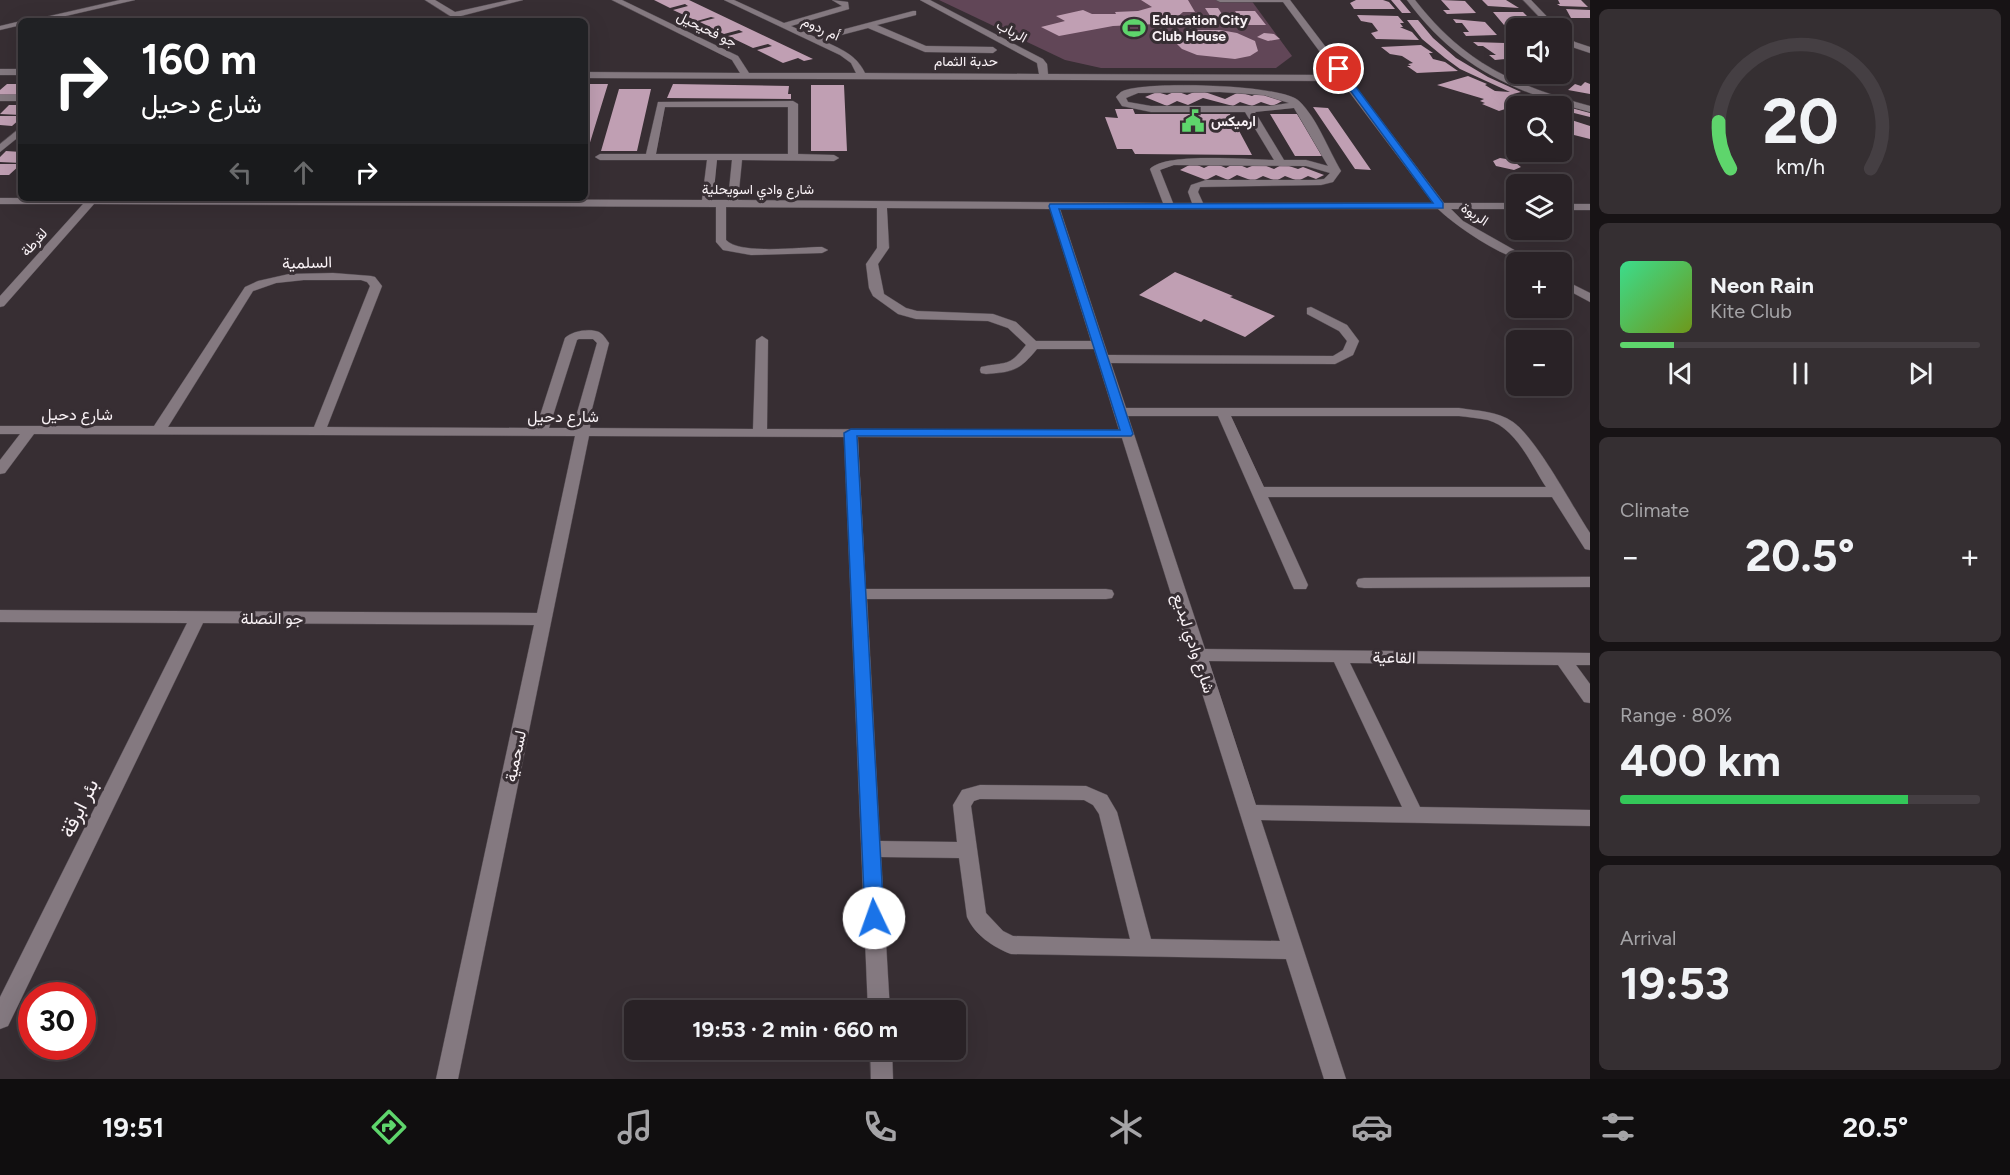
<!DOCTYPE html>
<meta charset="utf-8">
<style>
body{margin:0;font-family:Figtree,Vazirmatn,sans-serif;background:#352f32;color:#f1f3f6;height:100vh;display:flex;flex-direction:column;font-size:22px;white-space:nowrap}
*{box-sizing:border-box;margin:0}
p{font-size:20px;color:#a5a4a7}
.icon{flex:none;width:33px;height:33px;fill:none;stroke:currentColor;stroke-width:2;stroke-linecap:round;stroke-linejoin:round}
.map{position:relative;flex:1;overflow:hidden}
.details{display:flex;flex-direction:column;gap:9px;padding:9px;background:#171315;width:420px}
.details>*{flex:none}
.guide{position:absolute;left:18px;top:18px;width:570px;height:183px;border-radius:9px;box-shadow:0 6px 24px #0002,0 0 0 2px #453f43;background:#202124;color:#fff;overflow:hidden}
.buttons{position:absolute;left:1506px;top:18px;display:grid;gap:12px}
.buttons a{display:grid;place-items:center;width:66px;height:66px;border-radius:9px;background:#292226;box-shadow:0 6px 24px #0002,0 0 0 2px #453f43;font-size:30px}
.speed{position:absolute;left:18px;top:982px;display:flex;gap:12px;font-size:30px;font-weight:700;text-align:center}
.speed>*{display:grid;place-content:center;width:78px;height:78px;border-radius:50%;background:#292226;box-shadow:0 6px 24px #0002,0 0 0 2px #453f43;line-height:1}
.speed .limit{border:9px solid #d22;background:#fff;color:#111}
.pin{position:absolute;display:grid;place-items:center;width:51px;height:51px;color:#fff;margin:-26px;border:3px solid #fff;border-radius:50%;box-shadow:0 2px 6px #0007}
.me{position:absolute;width:66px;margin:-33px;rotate:357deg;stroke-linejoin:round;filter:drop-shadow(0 0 4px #0008)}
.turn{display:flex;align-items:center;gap:21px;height:126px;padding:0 24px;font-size:27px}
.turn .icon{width:78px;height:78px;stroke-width:2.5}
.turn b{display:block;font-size:42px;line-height:51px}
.lanes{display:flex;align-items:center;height:57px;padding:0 24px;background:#0003;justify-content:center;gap:30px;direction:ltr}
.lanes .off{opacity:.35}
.big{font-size:45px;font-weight:700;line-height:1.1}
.details .widget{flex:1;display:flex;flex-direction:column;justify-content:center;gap:9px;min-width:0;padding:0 21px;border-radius:9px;background:#352f32}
.details .dial{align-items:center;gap:0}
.dial svg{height:156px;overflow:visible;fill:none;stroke:#453f43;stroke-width:7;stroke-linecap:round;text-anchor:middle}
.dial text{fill:#f1f3f6;stroke:none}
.song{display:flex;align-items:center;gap:18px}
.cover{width:72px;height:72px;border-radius:9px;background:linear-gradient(135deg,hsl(150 70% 55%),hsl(80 70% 35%))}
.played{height:6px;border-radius:3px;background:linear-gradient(90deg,#5ed56c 15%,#453f43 15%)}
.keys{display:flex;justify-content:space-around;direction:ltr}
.heat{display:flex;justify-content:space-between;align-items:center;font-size:33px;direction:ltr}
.charge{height:9px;border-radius:4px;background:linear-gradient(90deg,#34c759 80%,#453f43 0)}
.trip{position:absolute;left:624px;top:1000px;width:342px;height:60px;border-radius:9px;background:#292226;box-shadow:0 6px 24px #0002,0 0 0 2px #453f43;font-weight:700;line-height:60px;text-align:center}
.tab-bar{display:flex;height:96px;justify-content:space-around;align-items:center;background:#100e0f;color:#a5a4a7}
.tab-bar .icon{width:42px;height:42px}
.tab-bar .on{color:#5ed56c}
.tab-bar b{font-size:27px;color:#f1f3f6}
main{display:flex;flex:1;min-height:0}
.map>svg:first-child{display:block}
.green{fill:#614657}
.building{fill:#c09fb3}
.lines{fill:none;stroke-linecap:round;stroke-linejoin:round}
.minor-casing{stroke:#534b50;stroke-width:1}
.minor{fill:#847980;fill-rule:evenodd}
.route{fill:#1a73e8;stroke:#114b97;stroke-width:1.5}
.labels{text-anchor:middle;stroke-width:6;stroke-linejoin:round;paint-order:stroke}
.far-poi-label{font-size:14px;font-weight:bold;fill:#f9f2f6;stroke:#372e33;text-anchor:start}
.far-street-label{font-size:14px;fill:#f9f2f6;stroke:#372e33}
.street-label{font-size:16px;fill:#f9f2f6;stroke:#372e33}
.near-street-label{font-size:20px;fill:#f9f2f6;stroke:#372e33}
</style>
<main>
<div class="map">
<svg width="1590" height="1079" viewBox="0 0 1590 1079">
<rect width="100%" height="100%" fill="#372e33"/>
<!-- green -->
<path class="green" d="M939,0H1251L1292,56L1276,68H1101L1065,60Z"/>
<!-- building -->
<path class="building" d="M654,0H689L813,59L804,61L798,58L783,63L757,50L772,46L768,44L753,48L728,36L743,32L739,30L724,34L700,22L715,18L711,17L697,21L673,10L688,6L685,4L670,8Z
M1141,0H1188L1195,12H1183L1176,18L1157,24L1113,26L1059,36L1041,27L1065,21L1056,16L1083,10L1092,14H1116L1115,12L1138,11L1152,7Z
M1356,0H1383L1389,2L1395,9H1354L1350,3Z
M1391,0H1400L1411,13H1402Z
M1441,0L1465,1L1476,13L1447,14L1443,10H1450Z
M1482,0H1506L1519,8L1488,6Z
M1558,0H1581L1588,7L1560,6L1557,4H1560Z
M1205,8H1218L1229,25H1216Z
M1566,9L1590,10V18H1571Z
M1235,11H1255L1266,25H1245Z
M1493,12H1523L1527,16H1520L1528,24L1534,25L1537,28L1504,25Z
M1357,15L1398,16L1404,23H1400L1403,27H1400L1402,28L1412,32L1419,40L1376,39L1371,33L1378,31L1372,23L1361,21Z
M1453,19L1485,22L1497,35L1466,36L1463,32H1469L1462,23H1456Z
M1407,20H1418L1433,38L1456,58L1488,77L1521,92L1513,94L1530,101L1499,111L1482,104L1485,103L1480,101L1484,99L1437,85L1468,76L1487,84L1485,85L1495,91L1510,92L1460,69L1445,58L1422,39Z
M1195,30H1220L1237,33L1255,41L1258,51L1250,56L1235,59L1197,55L1182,49L1176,43L1178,36Z
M1264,33L1274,34L1280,39L1268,41L1257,37Z
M1473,42L1505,43L1516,52V58L1495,60L1489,55H1496L1483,46H1478Z
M1421,45L1433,53H1429L1433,59L1445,62L1458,71L1417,73L1407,66H1411L1408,64L1413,63L1402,56L1390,54L1381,47Z
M1531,74H1560L1567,76L1548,84L1537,79L1542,78Z
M1585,82L1590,84V94L1568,90L1575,84L1581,86Z
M7,84H21V91L17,95H0V90Z
M585,84H608L588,149H585Z
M673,84L789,86L788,94H791V99L667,98Z
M811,85H844L847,151H811Z
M619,89H651L637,151H601Z
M1199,90L1225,99L1239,92L1252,96L1260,92L1284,100L1273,106L1261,102L1252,106L1240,102L1233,106L1203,98L1188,105L1177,101L1167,106L1145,97L1157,92L1167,95L1176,91L1187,95Z
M9,105H21V115L0,114Z
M1564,106L1590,113V117L1562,110Z
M1313,107L1328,108L1371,170L1355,169Z
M1115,109H1133L1135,114H1230L1252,155L1135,154L1132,149H1117L1105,117L1118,118Z
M1270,114H1297L1324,156H1295Z
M0,116H21V118L12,126L0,125Z
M1562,117L1590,126V139L1574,135L1562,136Z
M6,151L21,152V163L0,162V157Z
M1500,158L1512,160L1521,167L1514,170L1496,166L1493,161Z
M1193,163L1204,168L1214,163L1226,168L1235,163L1247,168L1259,163L1274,169L1283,164L1298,169L1303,167L1324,175L1316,179L1308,176L1298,181L1285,176L1276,181L1263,176L1253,181L1237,175L1228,180L1216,175L1206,180L1180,170Z
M0,164H21L9,175H0Z
M1175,272L1233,296L1230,297L1275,316L1245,337L1204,319L1201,322L1139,295Z"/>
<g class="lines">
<!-- minor casing -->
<g class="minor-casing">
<path id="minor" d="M120,0H135L44,21H28Z
M425,0H435L455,12L509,0H523L461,16L465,19L463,21H458Z
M612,0H622L738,56L749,73H856L851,63L840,55L724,0H734L784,23L842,6L832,0L848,2L849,9L791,26L815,37L913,11H916V15L877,25L926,46L993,47L997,50L993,53L925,52L868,28L822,40C840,49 856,54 865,73L1039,74L1037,63L920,0H930L1043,59L1047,64L1048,74L1337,75L1283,2H1220L1216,0H1290L1444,203H1516V209H1451L1463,221L1532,260L1533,262C1508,262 1457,227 1438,209H1060L1108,355L1333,356L1343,350L1347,341L1339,331L1307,314V308L1311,307L1347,325L1359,341L1353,355L1335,364L1111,363L1126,408H1459C1477,411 1497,411 1513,422C1537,439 1572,506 1590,533V550L1585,549L1552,497H1268L1308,585L1306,589H1294L1292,585L1218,416H1128L1205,649L1590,653V665H1576L1590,684V703L1584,702L1558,665L1350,663L1420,807L1590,810V826L1261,820L1346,1079H1324L1286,959L1011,954C993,947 975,935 967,917L959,858L881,857L890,1011H868L844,437L589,436L458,1079H436L534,625L203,623L8,1026L0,1029V997L187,623L0,622V610L537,613L575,436L34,434L5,473L0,474V460L20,434H0V426H154L245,287L258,281L289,274L333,273L371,276L375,277L382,286L327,427L536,428L565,338C572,331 589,328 599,332C603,334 606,339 609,343L591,413L590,428L753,429L756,340L762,336L768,340L767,429L1119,430L1094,349H1037C1019,371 1013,372 986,374L981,373L980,370L981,367C1007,361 1008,368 1026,345L1008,328L988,321L916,319L898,314L873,296L869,288L866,264L877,248V208L726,207V240C740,255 800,247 822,247L828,250L822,253L751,255L723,250L716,242V207L94,204L4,306L0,307V296L83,204H0V198L702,200L707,160H600L595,157L600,154H646L658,102L793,101L798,104V154L834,155L839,158L834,161L742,160L738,200L1163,203L1150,169C1166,152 1248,160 1274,160L1245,112H1151L1122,106L1116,97C1118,95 1120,92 1123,91C1145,81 1281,84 1299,101C1317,118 1328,149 1341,171L1333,182L1321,185L1200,187L1198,192L1203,203H1433L1341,81L585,78V72L740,73L732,60ZM1220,92L1264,95L1289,103L1270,106H1151L1128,102L1126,98L1138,93ZM665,107H788V154H656ZM1294,108L1328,166L1306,160H1284L1255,112ZM717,160H732L728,200H713ZM1174,165L1306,166L1330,173L1324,179L1314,180H1206L1191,185L1188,192L1192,203H1173L1160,170ZM887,208L1050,209L1091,341H1036L1016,322L993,314L917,311L906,308L884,294L878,264L889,248ZM304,280H361L367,282L370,286L314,427H168L253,291L276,283ZM579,339H593L597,343L577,413L576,428H549L577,340ZM1231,416H1459C1468,417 1478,418 1488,420C1516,428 1531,464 1546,487H1264ZM858,437L1122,438L1280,941L1151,939L1117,812L1107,795L1086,786L980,785L962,790L953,805L957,842L880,841L867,599H1106L1112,598L1114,594L1112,590L1106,589H866ZM1209,661L1334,662L1402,807L1256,805ZM980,799L1084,800L1093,805L1099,814L1130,939L1013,936L1003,931L986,913L971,806L974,801Z
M1407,0H1415C1465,64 1514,85 1590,106V112C1513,92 1455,66 1407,0Z
M1523,0H1531L1558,28H1550Z
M21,21V25L0,30V26L21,21H23Z
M1562,33L1575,42L1590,47V53L1569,46L1562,40Z
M0,69H21V75H0Z
M0,95H21V101H0Z
M21,127V135L0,152V144Z
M1562,204H1590V210H1562Z
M1562,279L1590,293V302L1562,287Z
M1590,577V587L1364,588L1358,587L1356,583L1358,579L1364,578Z
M870,1050H892L893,1079H871Z"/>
</g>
<!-- minor -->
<use href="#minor" class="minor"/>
</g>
<!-- route -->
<path class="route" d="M1336,67H1341L1443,203V208L1059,209L1133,434L1131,436H857L884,918L881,924L874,926L868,924L865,918L844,433L851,429L1120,430L1049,206L1050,204L1433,203L1336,71Z"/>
<!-- icons -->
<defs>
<g id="stadium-bare" transform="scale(1.8)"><path d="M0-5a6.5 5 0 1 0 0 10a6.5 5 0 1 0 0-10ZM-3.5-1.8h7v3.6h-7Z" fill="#5ed56c" stroke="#372e33" stroke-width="2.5" paint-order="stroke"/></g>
<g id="civic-bare" transform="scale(1.8)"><path d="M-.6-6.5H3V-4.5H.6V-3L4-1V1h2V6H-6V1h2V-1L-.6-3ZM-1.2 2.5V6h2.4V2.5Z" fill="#5ed56c" stroke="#372e33" stroke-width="2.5" paint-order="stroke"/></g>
</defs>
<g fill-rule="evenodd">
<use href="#stadium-bare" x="1134" y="28"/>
<use href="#civic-bare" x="1193" y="121"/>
</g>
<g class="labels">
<!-- far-poi labels -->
<g class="far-poi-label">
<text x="1152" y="25">Education City<tspan x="1152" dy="16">Club House</tspan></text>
<text x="1211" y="126">ارميكس</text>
</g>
<!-- far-street labels -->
<g class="far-street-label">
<text transform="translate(821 28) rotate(24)" y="5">أم ردوم</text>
<text transform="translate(707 29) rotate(26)" y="5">جو فحيحيل</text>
<text transform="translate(1012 31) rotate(28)" y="5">الرباب</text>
<text x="966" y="66">حدبة الثمام</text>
<text x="758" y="194">شارع وادي اسويحلية</text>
<text transform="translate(1475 214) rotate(33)" y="5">الربوة</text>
<text transform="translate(34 242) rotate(-48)" y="5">لقرطة</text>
</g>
<!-- street labels -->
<g class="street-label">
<text transform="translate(307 262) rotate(-2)" y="6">السلمية</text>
<text x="77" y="420">شارع دحيل</text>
<text x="563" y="422">شارع دحيل</text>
<text x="272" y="624">جو النصلة</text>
<text transform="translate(1194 643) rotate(72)" y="6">شارع وادي لبديع</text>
<text transform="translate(1394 657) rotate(1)" y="6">القاعية</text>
<text transform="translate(515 756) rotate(-78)" y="6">لسحمية</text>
</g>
<!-- near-street labels -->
<g class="near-street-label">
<text transform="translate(79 808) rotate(-64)" y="7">بئر ابرقة</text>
</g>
</g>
</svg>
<div class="buttons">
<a><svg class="icon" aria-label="sound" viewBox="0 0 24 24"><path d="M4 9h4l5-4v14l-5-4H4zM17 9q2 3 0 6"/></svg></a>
<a><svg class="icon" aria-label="search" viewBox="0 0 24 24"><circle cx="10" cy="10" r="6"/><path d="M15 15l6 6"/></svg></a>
<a><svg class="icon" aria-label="layers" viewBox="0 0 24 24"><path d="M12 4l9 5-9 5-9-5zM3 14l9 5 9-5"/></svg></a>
<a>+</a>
<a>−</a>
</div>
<div class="speed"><div class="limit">30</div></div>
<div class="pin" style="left:1339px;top:69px;background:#d93025"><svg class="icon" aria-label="arrive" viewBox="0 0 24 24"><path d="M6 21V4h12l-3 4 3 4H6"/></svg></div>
<svg class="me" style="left:874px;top:918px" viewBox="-20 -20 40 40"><circle r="19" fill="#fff"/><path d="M0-13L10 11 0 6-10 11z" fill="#1a73e8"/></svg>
<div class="trip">19:53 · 2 min · 660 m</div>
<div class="guide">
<div class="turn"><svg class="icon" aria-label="right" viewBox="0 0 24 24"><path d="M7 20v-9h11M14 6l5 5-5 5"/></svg><div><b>160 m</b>شارع دحيل</div></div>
<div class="lanes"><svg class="icon off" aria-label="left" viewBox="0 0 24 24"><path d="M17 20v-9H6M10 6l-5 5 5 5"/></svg><svg class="icon off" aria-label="ahead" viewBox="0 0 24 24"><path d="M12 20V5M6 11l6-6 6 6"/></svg><svg class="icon" aria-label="right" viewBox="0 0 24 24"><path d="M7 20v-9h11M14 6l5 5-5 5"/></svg></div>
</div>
</div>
<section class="details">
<div class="widget dial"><svg viewBox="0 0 100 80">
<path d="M14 69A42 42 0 1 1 86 69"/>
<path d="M14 69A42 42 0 0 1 8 45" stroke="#5ed56c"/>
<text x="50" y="56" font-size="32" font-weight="700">20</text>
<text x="50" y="72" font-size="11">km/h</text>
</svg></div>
<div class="widget">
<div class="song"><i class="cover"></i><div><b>Neon Rain</b><p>Kite Club</p></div></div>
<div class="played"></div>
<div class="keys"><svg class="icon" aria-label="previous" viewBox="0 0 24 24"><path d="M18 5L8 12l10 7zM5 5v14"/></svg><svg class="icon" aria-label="pause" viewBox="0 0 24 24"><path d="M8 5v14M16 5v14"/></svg><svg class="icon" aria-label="next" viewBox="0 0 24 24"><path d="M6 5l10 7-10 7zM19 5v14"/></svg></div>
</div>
<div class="widget"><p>Climate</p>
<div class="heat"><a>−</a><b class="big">20.5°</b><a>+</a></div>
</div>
<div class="widget"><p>Range · 80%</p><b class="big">400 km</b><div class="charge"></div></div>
<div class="widget"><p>Arrival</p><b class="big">19:53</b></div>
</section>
</main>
<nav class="tab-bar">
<b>19:51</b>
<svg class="icon on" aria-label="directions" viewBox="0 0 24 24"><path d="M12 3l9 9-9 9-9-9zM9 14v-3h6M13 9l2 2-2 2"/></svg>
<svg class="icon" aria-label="music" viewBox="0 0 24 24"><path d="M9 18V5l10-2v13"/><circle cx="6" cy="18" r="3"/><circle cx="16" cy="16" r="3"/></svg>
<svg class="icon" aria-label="phone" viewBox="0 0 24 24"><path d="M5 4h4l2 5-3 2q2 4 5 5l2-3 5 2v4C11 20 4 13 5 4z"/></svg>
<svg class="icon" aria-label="climate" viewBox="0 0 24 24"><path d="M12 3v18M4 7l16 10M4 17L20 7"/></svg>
<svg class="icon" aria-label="car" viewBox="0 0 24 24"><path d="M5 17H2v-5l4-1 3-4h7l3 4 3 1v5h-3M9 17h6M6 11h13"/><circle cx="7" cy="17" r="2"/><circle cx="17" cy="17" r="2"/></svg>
<svg class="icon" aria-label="filters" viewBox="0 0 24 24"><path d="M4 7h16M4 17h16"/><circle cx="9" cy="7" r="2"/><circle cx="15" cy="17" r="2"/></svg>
<b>20.5°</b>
</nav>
